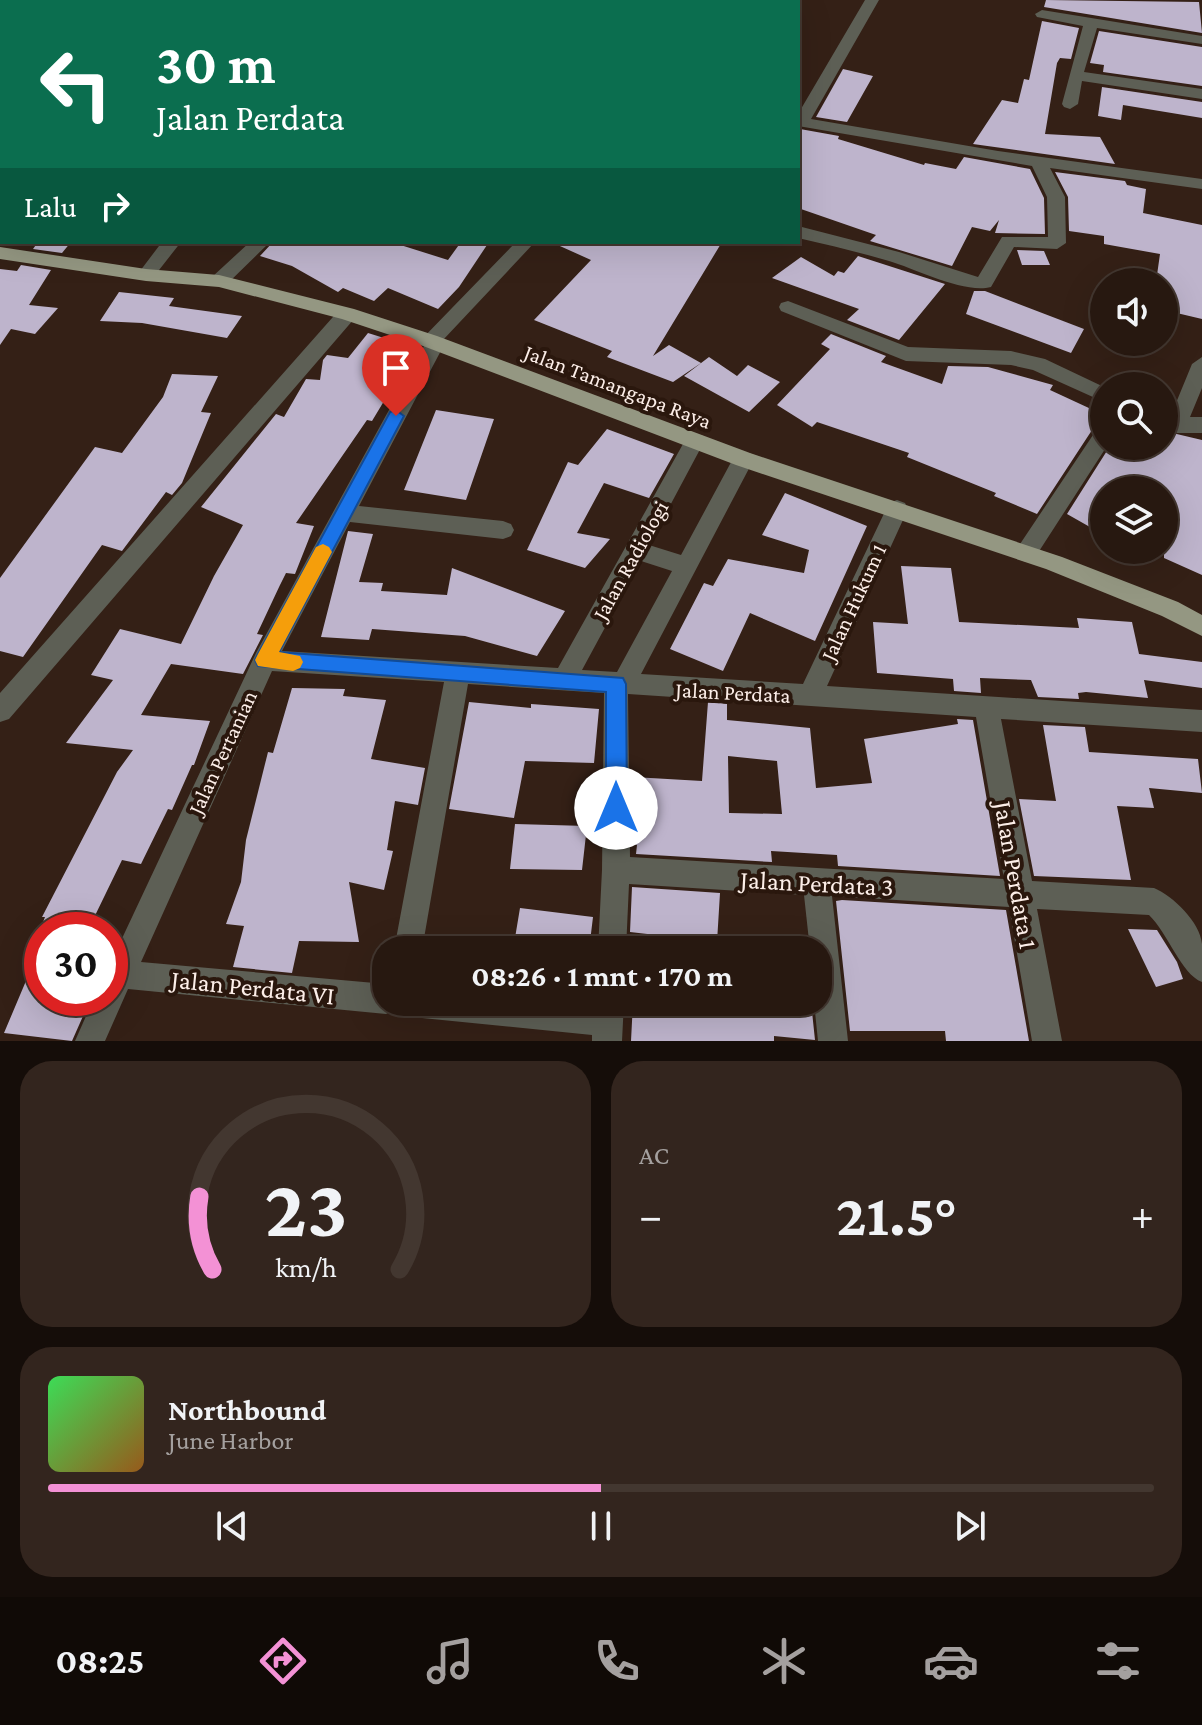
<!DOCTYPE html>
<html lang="id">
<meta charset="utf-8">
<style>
body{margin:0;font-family:"Crimson Pro",serif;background:#33251e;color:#f1f3f6;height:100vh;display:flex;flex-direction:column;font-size:30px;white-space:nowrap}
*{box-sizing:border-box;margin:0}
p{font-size:26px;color:#a4a09f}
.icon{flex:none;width:44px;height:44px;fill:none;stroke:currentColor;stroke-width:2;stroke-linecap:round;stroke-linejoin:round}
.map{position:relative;height:1041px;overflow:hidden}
.side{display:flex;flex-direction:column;gap:20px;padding:20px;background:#150d09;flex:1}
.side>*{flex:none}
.top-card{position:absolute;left:0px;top:0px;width:800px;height:244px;box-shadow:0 8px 32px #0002,0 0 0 2px #433730;background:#0b6e4f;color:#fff;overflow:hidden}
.tools{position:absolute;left:1090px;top:268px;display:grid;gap:16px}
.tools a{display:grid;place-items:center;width:88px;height:88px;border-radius:50%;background:#271810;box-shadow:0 8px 32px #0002,0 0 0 2px #433730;font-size:40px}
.speed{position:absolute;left:24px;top:912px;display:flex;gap:16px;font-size:40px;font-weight:700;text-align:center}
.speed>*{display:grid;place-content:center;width:104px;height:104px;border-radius:50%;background:#271810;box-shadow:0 8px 32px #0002,0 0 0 2px #433730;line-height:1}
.speed .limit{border:12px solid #d22;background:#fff;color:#111}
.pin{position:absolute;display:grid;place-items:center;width:68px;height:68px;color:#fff;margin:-82px -34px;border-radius:50% 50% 50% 0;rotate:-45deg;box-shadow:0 0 8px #0007}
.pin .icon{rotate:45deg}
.me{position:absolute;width:88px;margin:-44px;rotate:0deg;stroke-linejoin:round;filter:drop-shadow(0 0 6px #0008)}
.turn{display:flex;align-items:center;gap:28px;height:168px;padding:0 24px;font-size:36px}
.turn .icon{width:104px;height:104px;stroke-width:2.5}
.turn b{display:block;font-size:56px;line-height:68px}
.then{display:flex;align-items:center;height:76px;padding:0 24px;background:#0003;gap:16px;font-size:30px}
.big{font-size:60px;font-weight:700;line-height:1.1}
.side .tile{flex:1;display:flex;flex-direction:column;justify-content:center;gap:12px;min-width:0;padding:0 28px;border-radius:32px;background:#33251e}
.side .dial{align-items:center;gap:0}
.dial svg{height:208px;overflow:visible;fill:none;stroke:#433730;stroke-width:7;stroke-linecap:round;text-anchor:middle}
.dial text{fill:#f1f3f6;stroke:none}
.song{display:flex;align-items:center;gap:24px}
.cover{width:96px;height:96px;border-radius:12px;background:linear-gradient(135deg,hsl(130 70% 55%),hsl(30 70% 35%))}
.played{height:8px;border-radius:4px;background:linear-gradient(90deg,#f391d5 50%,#433730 50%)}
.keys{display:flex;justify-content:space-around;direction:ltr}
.heat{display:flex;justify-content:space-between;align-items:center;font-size:44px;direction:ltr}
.side .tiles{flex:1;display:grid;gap:20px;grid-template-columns:1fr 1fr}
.tile:last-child{grid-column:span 2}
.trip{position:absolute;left:372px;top:936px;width:460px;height:80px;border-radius:32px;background:#271810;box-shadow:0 8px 32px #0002,0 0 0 2px #433730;font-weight:700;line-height:80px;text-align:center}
.dock{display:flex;height:128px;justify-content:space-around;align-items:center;background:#100a06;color:#a4a09f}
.dock .icon{width:56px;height:56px}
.dock .current{color:#f391d5}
.dock b{font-size:36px;color:#f1f3f6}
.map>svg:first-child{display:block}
.building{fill:#beb4cc;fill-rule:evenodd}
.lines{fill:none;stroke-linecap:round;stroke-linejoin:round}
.minor{fill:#5d5f55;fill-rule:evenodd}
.primary{fill:#949782;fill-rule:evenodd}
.route{fill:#1a73e8;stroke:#114b97;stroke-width:2}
.slow{fill:#f59e0b}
.labels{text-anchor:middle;stroke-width:8;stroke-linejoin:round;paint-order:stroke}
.street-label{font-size:22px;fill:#fceee8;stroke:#2a170d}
.near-street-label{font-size:26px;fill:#fceee8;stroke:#2a170d}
</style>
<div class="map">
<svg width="1202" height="1041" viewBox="0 0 1202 1041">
<rect width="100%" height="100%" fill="#342016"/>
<!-- building -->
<path class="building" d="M1046,0L1199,2L1202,33L1044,7Z
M1042,21L1079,28L1071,59L1060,58L1057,63L1045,134L1100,137L1115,164L973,144L1002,100L1018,103L1024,79L1029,80Z
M1099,31L1202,47V86L1103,72L1104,65L1090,63Z
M843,69L873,76L847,122L816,117Z
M1102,87L1202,102V118L1123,105L1121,120L1098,116Z
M800,129L839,136L838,139L924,165L925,163L956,169L964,157L1030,169L1044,198L1045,234L995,233L999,220L990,231L972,227L952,266L870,241L876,235L798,208Z
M1055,172L1125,181L1127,185L1146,189L1143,213L1202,225V319L1164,310V282H1156L1160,254L1104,244V236L1069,231L1068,197Z
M38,242H71L62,253L33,249Z
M273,242H391L448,260L461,242H489L459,287L438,309L388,288L374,301L343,288L338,292L292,266L260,256Z
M551,242H722L653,356L669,345L701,363L673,382L607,357L612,351L534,320L591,260Z
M1017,250L1044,251L1050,265H1022Z
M858,256L945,284L899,340L847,320L859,309L772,278L801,257L834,276L838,271L844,273Z
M21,265L51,270L29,305L58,308L35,334L11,329L0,345V269L17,271Z
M974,291H985L1084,329L1071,353L966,314Z
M119,292L174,298L169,306L242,316L227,338L142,323L100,321Z
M368,333L416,348L372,421L367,420L296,523L314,526L295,574L286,573L280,585L257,634L263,635L243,674L171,664L141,715L210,721L194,765H192L172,810L168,809L141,864L122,860L88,930H40L45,917H42L117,772L133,750L66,743L113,680L91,675L120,629L181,644L214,576L243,525L201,507L276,414L284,417L306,379L320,380L323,360L327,355L348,358Z
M831,334L886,356L881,362L942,384L948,366L988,367L1053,385L1050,390L1104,415V423L1094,427L1037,514L994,496L996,493L907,457L909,453L817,422L812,427L777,405L830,349L821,344Z
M709,357L737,376L748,365L780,382L749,412L684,376Z
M172,374L218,376L201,412L211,413L182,483L172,495L166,492L122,551L102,545L23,657L0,651V578L95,447L122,453L163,397Z
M436,410L494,419L466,500L404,490Z
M607,429L674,454L649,498L604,483L577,533L610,539L585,568L527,550L568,462L578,465Z
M1164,431L1202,440V575L1164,558V490H1104V535L1067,514L1110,446H1164Z
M785,493L867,526L815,641L750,613L723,671L670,649L704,583L713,586L728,559L804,573L809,550L762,535Z
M348,531L373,534L359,582L383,583L381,591L447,595L452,568L565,611L537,656L465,636L372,629L369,640L321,637Z
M901,566L951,568L959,622L1079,628L1077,618L1132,622L1139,654L1202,662V688L1144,680L1148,698L1086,692L1078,693L1079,699L1038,697L1031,680L980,678L981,693L954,691L953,679L877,673L873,622L908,624Z
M292,688L345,689L343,696L386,700L371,759L425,768L418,805L395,801L387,850L393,851L384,890L349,882L359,942L299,941L292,973L233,967L244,926L226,924L241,882L246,840L268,752L273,753Z
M469,702L531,708V704L599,709L594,763L525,761L514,818L449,809Z
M708,702L727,704V720L810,728L816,788L872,783L864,739L958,724L957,719L973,720L1000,876L838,866L837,855L771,851L772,862L636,854L637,845L633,844V777L702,781ZM728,756L777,761L782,814L729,813Z
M1043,725L1085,727L1089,752L1198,759L1202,793L1149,788L1154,808L1117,806L1131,880L1034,876L1019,799L1056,801Z
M515,824L587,826L582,870L510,869Z
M632,887L720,893L717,942L630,932Z
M842,900L1006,910L1029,1041H946L945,1031H850L836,901Z
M520,908L593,917L589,950H513Z
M1128,929L1157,930L1177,962L1183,979L1156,987Z
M42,943V998H91L72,1041L4,1033Z
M633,1002H811L815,1040L774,1036V1041H631Z"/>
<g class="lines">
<!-- minor -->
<path class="minor" d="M17,0H42L43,1L18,2Z
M151,0H166L150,2Z
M333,0H351L352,2H334Z
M865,0H879L811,119L998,151L1202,179V189L1050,168L1065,197L1066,243L1057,249L1014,247L991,287C964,294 916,269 889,261C859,252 828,245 798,238V226L899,252L978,277L1002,237H1048L1047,197L1032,166L798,126V114Z
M1042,10L1202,36V44L1097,28L1084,72L1202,89V99L1082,81L1078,104L1070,109L1064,107L1062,104L1083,26L1037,17L1035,14Z
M0,159H2V169H0Z
M162,242H181L152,279H140L137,275Z
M250,242H270L226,285H212L210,281L212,277Z
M516,242H535L443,340L445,343L359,506L503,521L511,524L514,530L511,536L503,539L350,522L282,651L558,668L688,435H702L705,440L649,545L681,555L736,453H750L754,459L641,674L803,684L889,503L897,500L905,503L908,509L827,686L1202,710V732L1001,719L1032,881L1154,888C1173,896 1200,922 1202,944C1202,957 1202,970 1202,982C1181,974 1168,933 1149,915L1037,909L1062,1041H1032L1009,907L832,896L848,1041H818L814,1002H818V950H810L804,895L629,884L626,950H598L602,870L604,693L468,684L422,950H394L444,682L272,671L141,962L386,984V1002H556L594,1006V1002H624L622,1041H592V1035L412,1017L402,1012L398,1004L396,1009L386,1014L128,989L105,1041H75L94,998H110V964L256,653L424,346L420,341ZM641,561L672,571L617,672L582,670ZM628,694L976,717L1004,879L630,857Z
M788,301L908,347L1011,351L1045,359L1104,387V402L1033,370L1011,365L906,361L781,311L779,307L781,303Z
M347,308L356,314L354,319L9,719L0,722V693L340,309Z
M1202,357V388L1190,417H1202V433H1177L1164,428V412L1171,415L1192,364Z
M1104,426V446H1107L1034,559L1026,562L1018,559L1015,553L1018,547L1097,429Z"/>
<!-- primary -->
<path class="primary" d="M0,247L146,269L219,275L354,309L437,336L750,453L1062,557L1178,602L1202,615V636L1162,616L1046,569L736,465L423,346L342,319L219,287L146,281L0,259Z"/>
</g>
<!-- route -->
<path class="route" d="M396,410L404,416L279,652L623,678L626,684L627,808L624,816L616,819L609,816L606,808V692L258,666L255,660L258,654L390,412Z"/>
<!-- slow -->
<path class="slow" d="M323,544L329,547L332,552L279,652L300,656L303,662L300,668L293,671L258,666L255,660L258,654L316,547Z"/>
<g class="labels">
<!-- street labels -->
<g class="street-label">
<text transform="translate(618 386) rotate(21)" y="8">Jalan Tamangapa Raya</text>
<text transform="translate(630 560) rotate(-61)" y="8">Jalan Radiologi</text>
<text transform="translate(853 602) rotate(-65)" y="8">Jalan Hukum 1</text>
<text transform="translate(733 692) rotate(3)" y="8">Jalan Perdata</text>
<text transform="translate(222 752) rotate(-65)" y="8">Jalan Pertanian</text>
</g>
<!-- near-street labels -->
<g class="near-street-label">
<text transform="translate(1016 875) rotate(80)" y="9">Jalan Perdata 1</text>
<text transform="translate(817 883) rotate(3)" y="9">Jalan Perdata 3</text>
<text transform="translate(253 987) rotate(6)" y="9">Jalan Perdata VI</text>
</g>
</g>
</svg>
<div class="tools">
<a><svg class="icon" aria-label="sound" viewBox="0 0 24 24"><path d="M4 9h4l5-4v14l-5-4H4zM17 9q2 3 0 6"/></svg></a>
<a><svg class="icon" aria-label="search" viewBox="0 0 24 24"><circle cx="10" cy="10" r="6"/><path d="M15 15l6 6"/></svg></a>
<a><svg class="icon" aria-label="layers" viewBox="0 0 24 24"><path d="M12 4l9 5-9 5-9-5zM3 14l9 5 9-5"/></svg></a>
</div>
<div class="speed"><div class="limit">30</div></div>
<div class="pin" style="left:396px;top:416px;background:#d93025"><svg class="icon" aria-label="arrive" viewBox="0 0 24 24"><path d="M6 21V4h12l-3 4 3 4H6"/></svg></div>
<svg class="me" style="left:616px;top:808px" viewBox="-20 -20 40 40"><circle r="19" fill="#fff"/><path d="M0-13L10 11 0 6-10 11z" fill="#1a73e8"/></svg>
<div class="trip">08:26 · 1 mnt · 170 m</div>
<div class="top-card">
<div class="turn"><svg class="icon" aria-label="left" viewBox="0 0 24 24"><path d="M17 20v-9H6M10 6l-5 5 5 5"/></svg><div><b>30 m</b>Jalan Perdata</div></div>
<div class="then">Lalu<svg class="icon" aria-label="right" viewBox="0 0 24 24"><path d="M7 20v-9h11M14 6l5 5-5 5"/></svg></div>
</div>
</div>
<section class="side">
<div class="tiles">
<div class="tile dial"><svg viewBox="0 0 100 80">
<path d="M14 69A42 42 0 1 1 86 69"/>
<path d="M14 69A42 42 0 0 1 9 41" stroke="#f391d5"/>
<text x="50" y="56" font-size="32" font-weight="700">23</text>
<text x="50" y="72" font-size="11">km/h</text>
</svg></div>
<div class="tile"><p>AC</p>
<div class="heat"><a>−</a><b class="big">21.5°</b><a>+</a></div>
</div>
<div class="tile">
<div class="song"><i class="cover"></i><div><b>Northbound</b><p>June Harbor</p></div></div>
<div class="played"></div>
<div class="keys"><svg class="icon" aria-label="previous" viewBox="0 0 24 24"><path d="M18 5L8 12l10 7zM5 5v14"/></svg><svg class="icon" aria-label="pause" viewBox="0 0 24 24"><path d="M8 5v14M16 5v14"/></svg><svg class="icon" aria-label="next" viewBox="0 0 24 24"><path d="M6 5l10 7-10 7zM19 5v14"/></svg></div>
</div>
</div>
</section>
<nav class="dock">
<b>08:25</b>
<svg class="icon current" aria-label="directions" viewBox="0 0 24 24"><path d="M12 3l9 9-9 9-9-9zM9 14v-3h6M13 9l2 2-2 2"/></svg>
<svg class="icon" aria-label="music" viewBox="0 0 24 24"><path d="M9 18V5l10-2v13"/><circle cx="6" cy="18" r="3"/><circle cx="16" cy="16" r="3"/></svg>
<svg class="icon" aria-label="phone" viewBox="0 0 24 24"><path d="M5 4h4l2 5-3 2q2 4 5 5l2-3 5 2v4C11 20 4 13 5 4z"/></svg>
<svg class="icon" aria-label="climate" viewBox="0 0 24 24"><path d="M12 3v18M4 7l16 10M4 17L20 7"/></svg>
<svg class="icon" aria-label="car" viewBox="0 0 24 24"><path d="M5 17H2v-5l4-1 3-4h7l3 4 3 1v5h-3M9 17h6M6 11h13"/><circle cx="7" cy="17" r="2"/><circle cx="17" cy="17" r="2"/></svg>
<svg class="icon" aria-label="filters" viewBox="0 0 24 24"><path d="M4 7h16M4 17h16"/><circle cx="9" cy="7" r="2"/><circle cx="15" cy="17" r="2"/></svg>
</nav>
